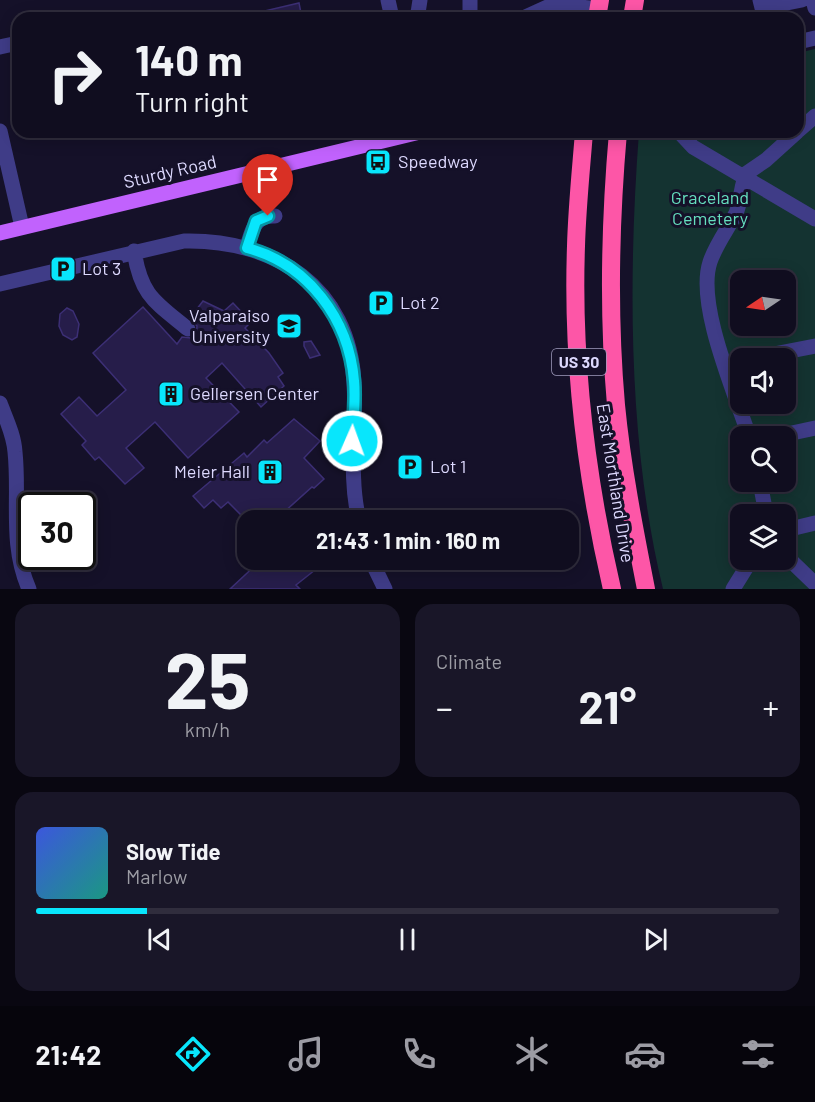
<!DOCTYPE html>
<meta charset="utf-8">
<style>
body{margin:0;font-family:Barlow,sans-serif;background:#191628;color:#f1f3f6;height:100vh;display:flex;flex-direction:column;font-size:22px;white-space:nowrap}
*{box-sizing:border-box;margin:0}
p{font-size:20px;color:#9c9ca4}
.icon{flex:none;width:33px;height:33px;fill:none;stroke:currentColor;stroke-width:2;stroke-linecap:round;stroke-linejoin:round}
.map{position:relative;height:589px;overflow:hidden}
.panel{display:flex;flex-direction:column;gap:15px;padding:15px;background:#090711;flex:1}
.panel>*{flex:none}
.banner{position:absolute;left:12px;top:12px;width:792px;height:126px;border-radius:18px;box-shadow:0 3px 15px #0003,0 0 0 2px #302d3d;background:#100d1f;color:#f1f3f6;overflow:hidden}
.needle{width:39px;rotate:257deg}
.buttons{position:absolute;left:730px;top:270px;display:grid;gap:12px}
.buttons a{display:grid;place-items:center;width:66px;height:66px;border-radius:12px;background:#100d1f;box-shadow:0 3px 15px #0003,0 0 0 2px #302d3d;font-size:30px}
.speed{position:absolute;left:18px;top:492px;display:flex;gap:12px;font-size:30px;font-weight:700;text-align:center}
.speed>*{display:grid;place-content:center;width:78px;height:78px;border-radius:50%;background:#100d1f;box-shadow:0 3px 15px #0003,0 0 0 2px #302d3d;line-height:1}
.speed .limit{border:3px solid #111;border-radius:9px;background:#fff;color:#111}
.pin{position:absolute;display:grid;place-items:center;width:51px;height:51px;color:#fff;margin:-62px -26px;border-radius:50% 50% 50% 0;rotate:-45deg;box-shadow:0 0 6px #0007}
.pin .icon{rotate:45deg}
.me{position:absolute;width:66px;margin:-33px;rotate:2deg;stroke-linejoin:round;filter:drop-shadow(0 0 4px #0008)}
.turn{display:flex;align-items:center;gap:21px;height:126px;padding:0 24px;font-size:27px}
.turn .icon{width:78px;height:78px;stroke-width:2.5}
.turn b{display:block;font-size:42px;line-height:51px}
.big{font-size:45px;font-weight:700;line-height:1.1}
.panel .widget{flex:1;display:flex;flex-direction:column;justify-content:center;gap:9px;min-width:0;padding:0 21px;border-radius:18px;background:#191628}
.panel .dial{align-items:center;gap:0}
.dial b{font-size:78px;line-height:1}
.song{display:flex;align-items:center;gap:18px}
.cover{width:72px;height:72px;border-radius:9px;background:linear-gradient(135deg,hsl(230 70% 55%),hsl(170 70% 35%))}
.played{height:6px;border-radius:3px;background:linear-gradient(90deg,#08e6fc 15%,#302d3d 15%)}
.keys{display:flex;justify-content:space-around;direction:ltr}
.heat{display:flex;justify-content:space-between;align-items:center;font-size:33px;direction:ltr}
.panel .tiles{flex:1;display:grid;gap:15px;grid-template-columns:1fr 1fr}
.widget:last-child{grid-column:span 2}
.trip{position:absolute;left:237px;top:510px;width:342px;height:60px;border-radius:18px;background:#100d1f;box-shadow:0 3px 15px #0003,0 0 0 2px #302d3d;font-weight:700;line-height:60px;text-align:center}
.dock{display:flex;height:96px;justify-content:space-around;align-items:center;background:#06050c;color:#9c9ca4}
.dock .icon{width:42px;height:42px}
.dock .selected{color:#08e6fc}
.dock b{font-size:27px;color:#f1f3f6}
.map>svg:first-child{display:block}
.green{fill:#143331;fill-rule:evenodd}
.building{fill:#261d4a;stroke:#3c2f75;stroke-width:1.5}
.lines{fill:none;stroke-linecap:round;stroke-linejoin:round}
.minor{stroke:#3f3c87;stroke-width:15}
.major{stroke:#c162fd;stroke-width:15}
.highway{stroke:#fd56a7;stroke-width:18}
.route-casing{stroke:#0596a4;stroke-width:15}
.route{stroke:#08e6fc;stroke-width:10}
.labels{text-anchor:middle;stroke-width:6;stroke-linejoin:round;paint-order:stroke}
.shield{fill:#151129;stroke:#a19dbe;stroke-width:1.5}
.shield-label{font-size:16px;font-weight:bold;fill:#ddd9fe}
.poi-label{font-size:18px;fill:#ddd9fe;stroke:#151129;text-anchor:start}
.street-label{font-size:18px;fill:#ddd9fe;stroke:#151129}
.park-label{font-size:18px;fill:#65dfbf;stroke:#151129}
</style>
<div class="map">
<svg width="815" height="589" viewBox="0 0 815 589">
<rect width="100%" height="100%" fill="#151129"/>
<!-- green -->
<path class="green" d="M815,49V589H663C628,445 628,279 639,132H798V53ZM741,280H786V326H741ZM741,358H786V404H741ZM741,436H786V482H741ZM741,514H786V560H741Z"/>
<!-- building -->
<path class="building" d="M299,3L302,18H253L252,14Z
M203,301L224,311L233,303L251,322L245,328L269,353L283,373L278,377L284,386L261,407L222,363L206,378L239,412L188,458L155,422L126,448L144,468L125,484L99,457L95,460L82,445L86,441L61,414L79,397L97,416L126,390L93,353L143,307L177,344L182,337L191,338L196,335L197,326L190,318Z
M67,308L73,311L79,324L77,337L72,340L63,335L59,326L60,314Z
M311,341L320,355L310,358L304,346V342Z
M294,419L320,441L304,458L324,479L314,488L312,487L283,513L281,511L275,516L272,513L263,520H246L228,502L221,508L213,500L204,508L193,496L244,453L247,457L264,440L267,443Z
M261,560H319L320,566L296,585L300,589H230Z"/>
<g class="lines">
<!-- minor -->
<path class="minor" d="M388,0L392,18
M470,0V18
M760,0L762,8L802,0
M813,0L815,8
M413,18L418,13L420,0
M523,18L554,4L598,9
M798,42L815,38
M0,47L18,43
M0,131L22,227
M798,131L815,116
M679,132L693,147L815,219
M247,247C252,231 254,215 275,216
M134,251C141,296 155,302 188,329
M0,284L184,241C274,239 350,287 354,383C357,429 348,475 359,520
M754,358L815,346
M726,364L741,361
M0,403C6,419 14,435 15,452C20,499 9,543 29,589
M749,436C735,393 696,304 710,262C716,244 728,229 736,213C742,200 740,185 747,173L766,160L797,132
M778,436L815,428
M760,482L766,514
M786,530L815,523
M786,556L815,584
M371,560L385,589
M733,589L751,560"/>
<!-- major -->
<path class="major" d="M422,132H446
M0,233L420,132"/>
<!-- highway -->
<path class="highway" d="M597,18L600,0
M632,18L635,0
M584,132C581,170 577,208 576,246C572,360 586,477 612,589
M618,132C610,223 608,314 616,405C622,467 634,528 646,589"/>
</g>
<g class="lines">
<!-- route casing -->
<g class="route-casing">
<path id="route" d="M268,216L256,221L247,248C308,264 349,319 354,381C356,401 353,421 352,441"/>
</g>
<!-- route -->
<use href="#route" class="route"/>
</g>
<!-- icons -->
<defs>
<g id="bus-square" transform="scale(1.35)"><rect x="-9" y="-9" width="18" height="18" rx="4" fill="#08e6fc" stroke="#151129"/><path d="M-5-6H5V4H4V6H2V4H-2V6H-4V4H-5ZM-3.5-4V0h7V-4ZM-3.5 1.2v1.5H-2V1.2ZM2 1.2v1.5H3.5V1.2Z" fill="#111"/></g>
<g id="parking-square" transform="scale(1.35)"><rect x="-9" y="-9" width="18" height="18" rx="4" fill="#08e6fc" stroke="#151129"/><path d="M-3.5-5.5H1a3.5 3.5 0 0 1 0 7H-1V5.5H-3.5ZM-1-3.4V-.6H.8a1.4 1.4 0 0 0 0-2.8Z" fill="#111"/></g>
<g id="university-square" transform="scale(1.35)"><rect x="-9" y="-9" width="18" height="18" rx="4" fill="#08e6fc" stroke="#151129"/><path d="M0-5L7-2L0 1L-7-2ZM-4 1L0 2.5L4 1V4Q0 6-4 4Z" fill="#111"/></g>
<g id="building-square" transform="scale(1.35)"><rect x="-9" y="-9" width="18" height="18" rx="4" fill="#08e6fc" stroke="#151129"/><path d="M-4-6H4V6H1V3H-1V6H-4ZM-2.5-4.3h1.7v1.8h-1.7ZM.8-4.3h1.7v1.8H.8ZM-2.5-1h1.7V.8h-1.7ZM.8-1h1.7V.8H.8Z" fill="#111"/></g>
</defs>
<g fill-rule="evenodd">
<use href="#bus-square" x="378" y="162"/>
<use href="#parking-square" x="63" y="269"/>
<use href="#parking-square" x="381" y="303"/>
<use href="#university-square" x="289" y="326"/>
<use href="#building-square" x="171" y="394"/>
<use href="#parking-square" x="410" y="467"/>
<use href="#building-square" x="270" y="472"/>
</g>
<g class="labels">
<!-- shield labels -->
<rect class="shield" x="552" y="349" width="54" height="26" rx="4.5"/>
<g class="shield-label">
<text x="579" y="368">US 30</text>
</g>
<!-- poi labels -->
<g class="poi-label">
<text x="398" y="168">Speedway</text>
<text x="82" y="275">Lot 3</text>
<text x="400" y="309">Lot 2</text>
<text x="270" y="322" text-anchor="end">Valparaiso<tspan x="270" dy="21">University</tspan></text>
<text x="190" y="400">Gellersen Center</text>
<text x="430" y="473">Lot 1</text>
<text x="250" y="478" text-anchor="end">Meier Hall</text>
</g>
<!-- street labels -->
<g class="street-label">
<text transform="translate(170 172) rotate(-13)" y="6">Sturdy Road</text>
<text transform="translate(615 483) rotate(81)" y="6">East Morthland Drive</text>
</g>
<!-- park labels -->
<g class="park-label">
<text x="710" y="204">Graceland<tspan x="710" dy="21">Cemetery</tspan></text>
</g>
</g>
</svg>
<div class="buttons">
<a><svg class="needle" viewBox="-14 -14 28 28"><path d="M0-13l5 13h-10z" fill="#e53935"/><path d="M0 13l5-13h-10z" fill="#9c9ca4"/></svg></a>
<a><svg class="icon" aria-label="sound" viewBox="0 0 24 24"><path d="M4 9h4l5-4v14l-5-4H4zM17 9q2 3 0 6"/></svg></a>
<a><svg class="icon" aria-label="search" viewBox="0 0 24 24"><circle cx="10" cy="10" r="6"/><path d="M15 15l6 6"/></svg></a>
<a><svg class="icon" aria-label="layers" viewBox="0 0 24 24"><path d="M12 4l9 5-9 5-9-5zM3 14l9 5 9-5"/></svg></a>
</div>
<div class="speed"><div class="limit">30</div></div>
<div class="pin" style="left:268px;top:216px;background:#d93025"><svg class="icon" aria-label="arrive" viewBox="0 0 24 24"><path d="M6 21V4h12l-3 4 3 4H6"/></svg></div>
<svg class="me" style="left:352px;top:441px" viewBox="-20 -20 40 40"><circle r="17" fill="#08e6fc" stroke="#fff" stroke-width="3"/><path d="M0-11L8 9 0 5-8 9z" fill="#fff"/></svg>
<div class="trip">21:43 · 1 min · 160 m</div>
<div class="banner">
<div class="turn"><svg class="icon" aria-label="right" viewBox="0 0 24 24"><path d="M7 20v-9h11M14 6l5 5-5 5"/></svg><div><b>140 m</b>Turn right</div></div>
</div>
</div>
<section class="panel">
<div class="tiles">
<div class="widget dial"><b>25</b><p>km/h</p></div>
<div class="widget"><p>Climate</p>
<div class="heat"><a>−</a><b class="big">21°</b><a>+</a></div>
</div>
<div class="widget">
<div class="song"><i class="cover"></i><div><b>Slow Tide</b><p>Marlow</p></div></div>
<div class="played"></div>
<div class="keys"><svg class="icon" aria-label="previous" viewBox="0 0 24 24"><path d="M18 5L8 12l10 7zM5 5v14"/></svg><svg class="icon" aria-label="pause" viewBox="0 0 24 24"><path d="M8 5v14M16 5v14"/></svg><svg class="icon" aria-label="next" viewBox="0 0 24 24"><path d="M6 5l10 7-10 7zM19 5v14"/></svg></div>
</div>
</div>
</section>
<nav class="dock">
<b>21:42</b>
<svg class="icon selected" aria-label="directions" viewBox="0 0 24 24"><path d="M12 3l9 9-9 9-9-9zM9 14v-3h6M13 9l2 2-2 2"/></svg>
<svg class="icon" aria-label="music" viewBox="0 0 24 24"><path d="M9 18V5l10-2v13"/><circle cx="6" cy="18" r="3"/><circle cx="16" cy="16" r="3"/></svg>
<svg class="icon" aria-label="phone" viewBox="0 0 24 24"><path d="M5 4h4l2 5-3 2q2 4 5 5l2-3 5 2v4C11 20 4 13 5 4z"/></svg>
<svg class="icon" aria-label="climate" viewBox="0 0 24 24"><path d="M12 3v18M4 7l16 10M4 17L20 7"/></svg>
<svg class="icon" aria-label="car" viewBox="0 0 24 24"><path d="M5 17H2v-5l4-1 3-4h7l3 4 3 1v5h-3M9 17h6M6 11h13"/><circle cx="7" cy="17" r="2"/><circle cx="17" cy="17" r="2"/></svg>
<svg class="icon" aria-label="filters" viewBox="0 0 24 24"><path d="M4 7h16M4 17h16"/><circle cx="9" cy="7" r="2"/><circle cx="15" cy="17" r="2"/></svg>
</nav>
